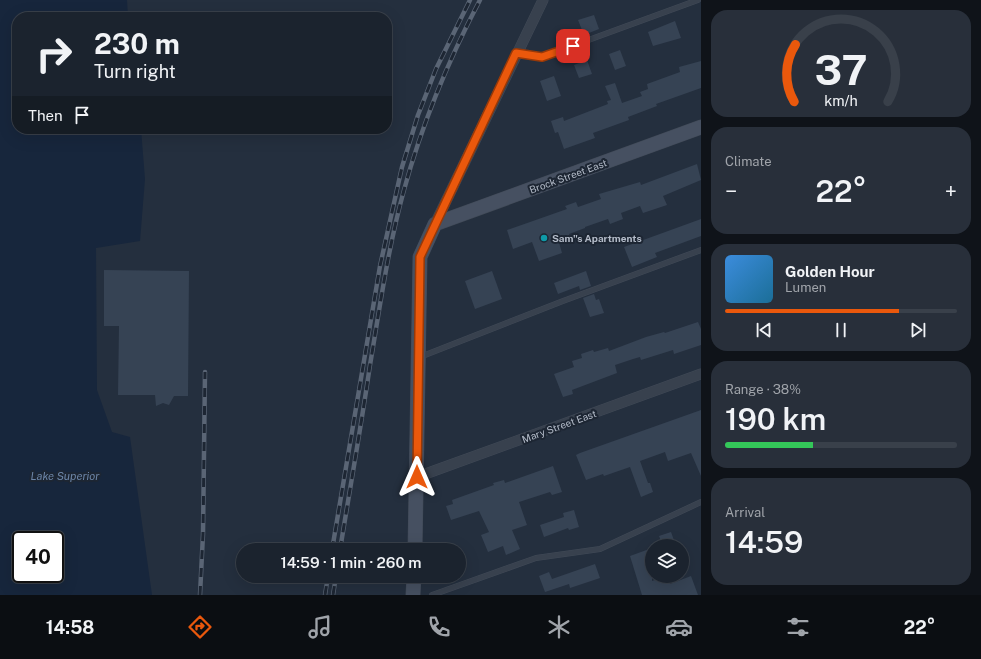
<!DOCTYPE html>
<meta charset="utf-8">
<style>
body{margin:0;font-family:"Public Sans",sans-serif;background:#282f3a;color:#f1f3f6;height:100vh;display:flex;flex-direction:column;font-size:15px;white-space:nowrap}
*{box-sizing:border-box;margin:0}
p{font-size:13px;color:#a0a4aa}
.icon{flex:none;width:22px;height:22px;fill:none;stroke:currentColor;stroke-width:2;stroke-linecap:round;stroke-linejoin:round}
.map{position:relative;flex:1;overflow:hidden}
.details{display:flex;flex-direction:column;gap:10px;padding:10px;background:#0f1319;width:280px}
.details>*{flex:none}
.top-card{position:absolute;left:12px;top:12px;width:380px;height:122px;border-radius:16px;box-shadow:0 4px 16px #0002,0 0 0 1px #39404a;background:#1b232e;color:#f1f3f6;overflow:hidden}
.tools{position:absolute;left:645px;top:539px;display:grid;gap:8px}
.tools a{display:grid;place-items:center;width:44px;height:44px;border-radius:50%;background:#1b232e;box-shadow:0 4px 16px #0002,0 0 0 1px #39404a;font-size:20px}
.speed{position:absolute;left:12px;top:531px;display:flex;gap:8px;font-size:20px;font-weight:700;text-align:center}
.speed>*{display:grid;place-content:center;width:52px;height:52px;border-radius:50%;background:#1b232e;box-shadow:0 4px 16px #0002,0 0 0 1px #39404a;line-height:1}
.speed .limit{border:2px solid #111;border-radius:6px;background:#fff;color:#111}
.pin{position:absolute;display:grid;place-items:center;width:34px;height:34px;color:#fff;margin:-17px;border-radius:8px;box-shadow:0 2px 6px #0006}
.me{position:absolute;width:44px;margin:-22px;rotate:0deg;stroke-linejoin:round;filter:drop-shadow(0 0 3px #0008)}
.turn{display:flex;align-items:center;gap:14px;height:84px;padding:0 16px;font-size:18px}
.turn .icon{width:52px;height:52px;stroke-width:2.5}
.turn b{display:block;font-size:28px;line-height:34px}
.then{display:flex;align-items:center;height:38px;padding:0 16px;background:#0003;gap:8px;font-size:15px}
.big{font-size:30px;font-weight:600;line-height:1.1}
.details .tile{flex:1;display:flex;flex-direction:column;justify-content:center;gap:6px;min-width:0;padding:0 14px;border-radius:16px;background:#282f3a}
.details .dial{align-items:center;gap:0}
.dial svg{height:104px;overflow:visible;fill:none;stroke:#39404a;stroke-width:7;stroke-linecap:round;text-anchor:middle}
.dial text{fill:#f1f3f6;stroke:none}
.song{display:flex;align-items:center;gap:12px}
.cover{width:48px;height:48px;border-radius:6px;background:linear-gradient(135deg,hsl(210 70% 55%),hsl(200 70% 35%))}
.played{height:4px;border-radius:2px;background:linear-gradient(90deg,#ea580c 75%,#39404a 75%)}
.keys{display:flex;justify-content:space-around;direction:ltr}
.heat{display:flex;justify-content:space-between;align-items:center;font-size:22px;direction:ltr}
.charge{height:6px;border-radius:3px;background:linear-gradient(90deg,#34c759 38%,#39404a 0)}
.trip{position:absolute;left:236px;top:543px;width:230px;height:40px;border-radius:20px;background:#1b232e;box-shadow:0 4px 16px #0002,0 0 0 1px #39404a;font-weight:600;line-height:40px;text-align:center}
.dock{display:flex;height:64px;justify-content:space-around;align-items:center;background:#0b0e12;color:#a0a4aa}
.dock .icon{width:28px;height:28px}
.dock .current{color:#ea580c}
.dock b{font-size:18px;color:#f1f3f6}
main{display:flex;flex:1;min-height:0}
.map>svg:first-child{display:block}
.water{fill:#17263c;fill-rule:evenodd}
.building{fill:#364354}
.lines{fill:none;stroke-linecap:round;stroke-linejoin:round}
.lane-casing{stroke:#414a57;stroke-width:6}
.street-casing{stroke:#414a57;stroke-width:11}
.secondary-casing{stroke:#414a57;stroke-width:15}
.lane{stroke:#38414e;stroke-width:5}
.street{stroke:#38414e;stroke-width:10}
.secondary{stroke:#465061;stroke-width:14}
.rail-casing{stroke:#5a6575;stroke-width:4.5}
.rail{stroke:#1d2633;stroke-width:3;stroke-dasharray:9;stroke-linecap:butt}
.route-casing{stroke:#983908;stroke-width:10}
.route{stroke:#ea580c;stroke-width:7}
.culture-dot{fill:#0f9aa8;stroke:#1d2633;stroke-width:1.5}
.labels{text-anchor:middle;stroke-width:4;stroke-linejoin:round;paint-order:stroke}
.street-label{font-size:10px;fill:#b4bcc9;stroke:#1d2633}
.poi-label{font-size:10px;font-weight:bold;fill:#b4bcc9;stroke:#1d2633;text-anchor:start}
.water-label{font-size:11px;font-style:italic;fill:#6d86a8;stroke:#1d2633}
</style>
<main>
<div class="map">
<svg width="701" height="595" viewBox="0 0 701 595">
<rect width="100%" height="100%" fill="#242f3e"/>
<!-- water -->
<path class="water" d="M0,0H127L128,17H17V129H141L145,179L140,241L96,248L97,390L112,432L130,437L152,595H0ZM21,540H55V574H21Z"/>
<!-- building -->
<path class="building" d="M594,15L599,29L584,35L578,20Z
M675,21L681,38L653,46L648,32Z
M620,50L626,66L615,70L609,54Z
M587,60L592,74L579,78L574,65Z
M701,61V88L656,104L657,106L628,117L629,120L593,133L595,138L564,149L558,132L555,133L551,121L563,117L564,121L608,104L607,101L611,100L605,86L615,83L622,103L642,96L640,92L648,89L647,84L680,72L679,67Z
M554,76L561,96L547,101L540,81Z
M697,164L701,180L663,196L667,205L643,213L640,206L621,213L623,219L610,224L608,219L585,227V228L569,234V236L558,239L562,253L539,261L532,242L513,249L507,230L567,209L565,206L576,202L578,207L601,199L599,194L640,182L641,185Z
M701,219V236L655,253L657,257L632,267L624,247Z
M104,270L189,271L188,396H174L169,405L163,403L156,406L155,395H118L119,326H104Z
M492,271L502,299L475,309L465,281Z
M586,271L591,286L580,290L579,286L558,294L554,283Z
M594,294L596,300L599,299L604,313L590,317L583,298Z
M698,322L701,329V345L674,354L673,350L641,360L640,357L633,359L615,365L617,373L572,390L573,394L563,397L554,374L574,367L572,361L582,358L581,354L593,350L594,352L608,348L609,351L646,337L664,332L665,333Z
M701,410V476L691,453L668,461L665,452L640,461L648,483H650L653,492L641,497L630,467L604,476L603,474L586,480L576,455L580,453Z
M553,466L562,492L552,495L550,492L519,502L527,525L512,530L520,549L506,555L503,546L488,552L481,535L489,532L479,511L451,520L446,506L453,504L452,500L494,485L493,483L504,480L505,483Z
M574,510L579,527L569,530L568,528L544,537L540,525L564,517L563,513Z
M671,532L676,546H663L659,536Z
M652,548V581L667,576L670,584L691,576L698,595H642L630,556Z
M595,564L600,578L570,588L569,584L545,592L539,576L549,572L552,579Z"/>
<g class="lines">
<!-- lane casing -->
<g class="lane-casing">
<path id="lane" d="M517,53L542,57L698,0
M420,357L563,301L701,250
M432,595L536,558L600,549L701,502"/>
</g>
<!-- street casing -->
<g class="street-casing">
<path id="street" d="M435,224L543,0
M417,477L701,374"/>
</g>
<!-- secondary casing -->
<g class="secondary-casing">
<path id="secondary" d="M415,550L420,257L435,224L701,127
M413,595L414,576"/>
</g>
<!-- lane -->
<use href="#lane" class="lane"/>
<!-- street -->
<use href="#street" class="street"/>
<!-- secondary -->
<use href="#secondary" class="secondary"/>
<!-- rail casing -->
<g class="rail-casing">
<path id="rail" d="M332,550L380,266L402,167L418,115L436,69L470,0
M340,550C350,488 361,427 370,365C380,306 388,248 404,190C422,124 448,61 480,0
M200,595L203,534L205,372
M325,595L328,576
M333,595L336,576"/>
</g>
<!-- rail -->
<use href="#rail" class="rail"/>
</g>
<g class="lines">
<!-- route casing -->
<g class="route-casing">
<path id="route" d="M417,477L420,257L516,53L542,57L573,46"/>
</g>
<!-- route -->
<use href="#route" class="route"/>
</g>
<!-- markers -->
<circle class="culture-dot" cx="544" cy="238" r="4"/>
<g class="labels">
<!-- street labels -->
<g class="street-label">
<text transform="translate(568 176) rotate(-20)" y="4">Brock Street East</text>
<text transform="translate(559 426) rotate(-20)" y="4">Mary Street East</text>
</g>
<!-- poi labels -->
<g class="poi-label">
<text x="552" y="242">Sam"s Apartments</text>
</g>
<!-- water labels -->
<g class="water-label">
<text x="65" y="480">Lake Superior</text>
</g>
</g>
</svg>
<div class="tools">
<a><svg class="icon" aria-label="layers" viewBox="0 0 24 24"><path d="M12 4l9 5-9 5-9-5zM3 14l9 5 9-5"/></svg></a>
</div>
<div class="speed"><div class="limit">40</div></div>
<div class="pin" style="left:573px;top:46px;background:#d93025"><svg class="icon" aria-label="arrive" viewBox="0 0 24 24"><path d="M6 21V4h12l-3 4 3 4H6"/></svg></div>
<svg class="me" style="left:417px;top:477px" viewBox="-20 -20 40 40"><path d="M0-17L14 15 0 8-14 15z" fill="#ea580c" stroke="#fff" stroke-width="4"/></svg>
<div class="trip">14:59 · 1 min · 260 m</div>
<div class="top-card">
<div class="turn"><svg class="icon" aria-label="right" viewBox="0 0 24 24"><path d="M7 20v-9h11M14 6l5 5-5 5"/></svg><div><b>230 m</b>Turn right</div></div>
<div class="then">Then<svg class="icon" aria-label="arrive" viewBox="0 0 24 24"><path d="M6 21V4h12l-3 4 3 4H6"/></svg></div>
</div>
</div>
<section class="details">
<div class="tile dial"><svg viewBox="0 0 100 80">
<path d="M14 69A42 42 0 1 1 86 69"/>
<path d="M14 69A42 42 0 0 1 15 25" stroke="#ea580c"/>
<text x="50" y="56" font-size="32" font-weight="700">37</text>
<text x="50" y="72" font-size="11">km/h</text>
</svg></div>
<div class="tile"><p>Climate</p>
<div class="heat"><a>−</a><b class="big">22°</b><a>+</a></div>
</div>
<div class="tile">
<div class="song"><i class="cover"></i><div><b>Golden Hour</b><p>Lumen</p></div></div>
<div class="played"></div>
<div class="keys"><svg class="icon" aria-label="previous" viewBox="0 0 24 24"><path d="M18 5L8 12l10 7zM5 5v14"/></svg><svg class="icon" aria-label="pause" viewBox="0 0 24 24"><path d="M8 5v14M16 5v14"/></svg><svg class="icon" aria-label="next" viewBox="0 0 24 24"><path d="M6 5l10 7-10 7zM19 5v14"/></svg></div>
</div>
<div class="tile"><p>Range · 38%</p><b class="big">190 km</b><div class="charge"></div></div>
<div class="tile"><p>Arrival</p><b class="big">14:59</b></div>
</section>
</main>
<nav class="dock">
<b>14:58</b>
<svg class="icon current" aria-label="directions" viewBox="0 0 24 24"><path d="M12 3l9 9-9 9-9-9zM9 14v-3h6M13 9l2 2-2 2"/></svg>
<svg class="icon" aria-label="music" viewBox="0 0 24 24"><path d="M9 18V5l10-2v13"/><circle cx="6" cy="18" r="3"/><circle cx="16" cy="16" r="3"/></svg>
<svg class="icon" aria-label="phone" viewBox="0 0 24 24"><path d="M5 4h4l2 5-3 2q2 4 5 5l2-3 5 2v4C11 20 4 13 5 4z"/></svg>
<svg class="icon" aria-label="climate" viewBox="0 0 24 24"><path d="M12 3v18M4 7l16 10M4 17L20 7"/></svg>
<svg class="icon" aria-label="car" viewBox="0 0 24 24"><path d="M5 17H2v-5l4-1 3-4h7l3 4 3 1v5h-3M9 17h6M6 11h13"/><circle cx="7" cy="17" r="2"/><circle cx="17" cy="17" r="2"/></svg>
<svg class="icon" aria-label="filters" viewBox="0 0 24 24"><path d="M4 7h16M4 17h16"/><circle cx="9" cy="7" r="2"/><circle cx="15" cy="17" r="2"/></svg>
<b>22°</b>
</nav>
